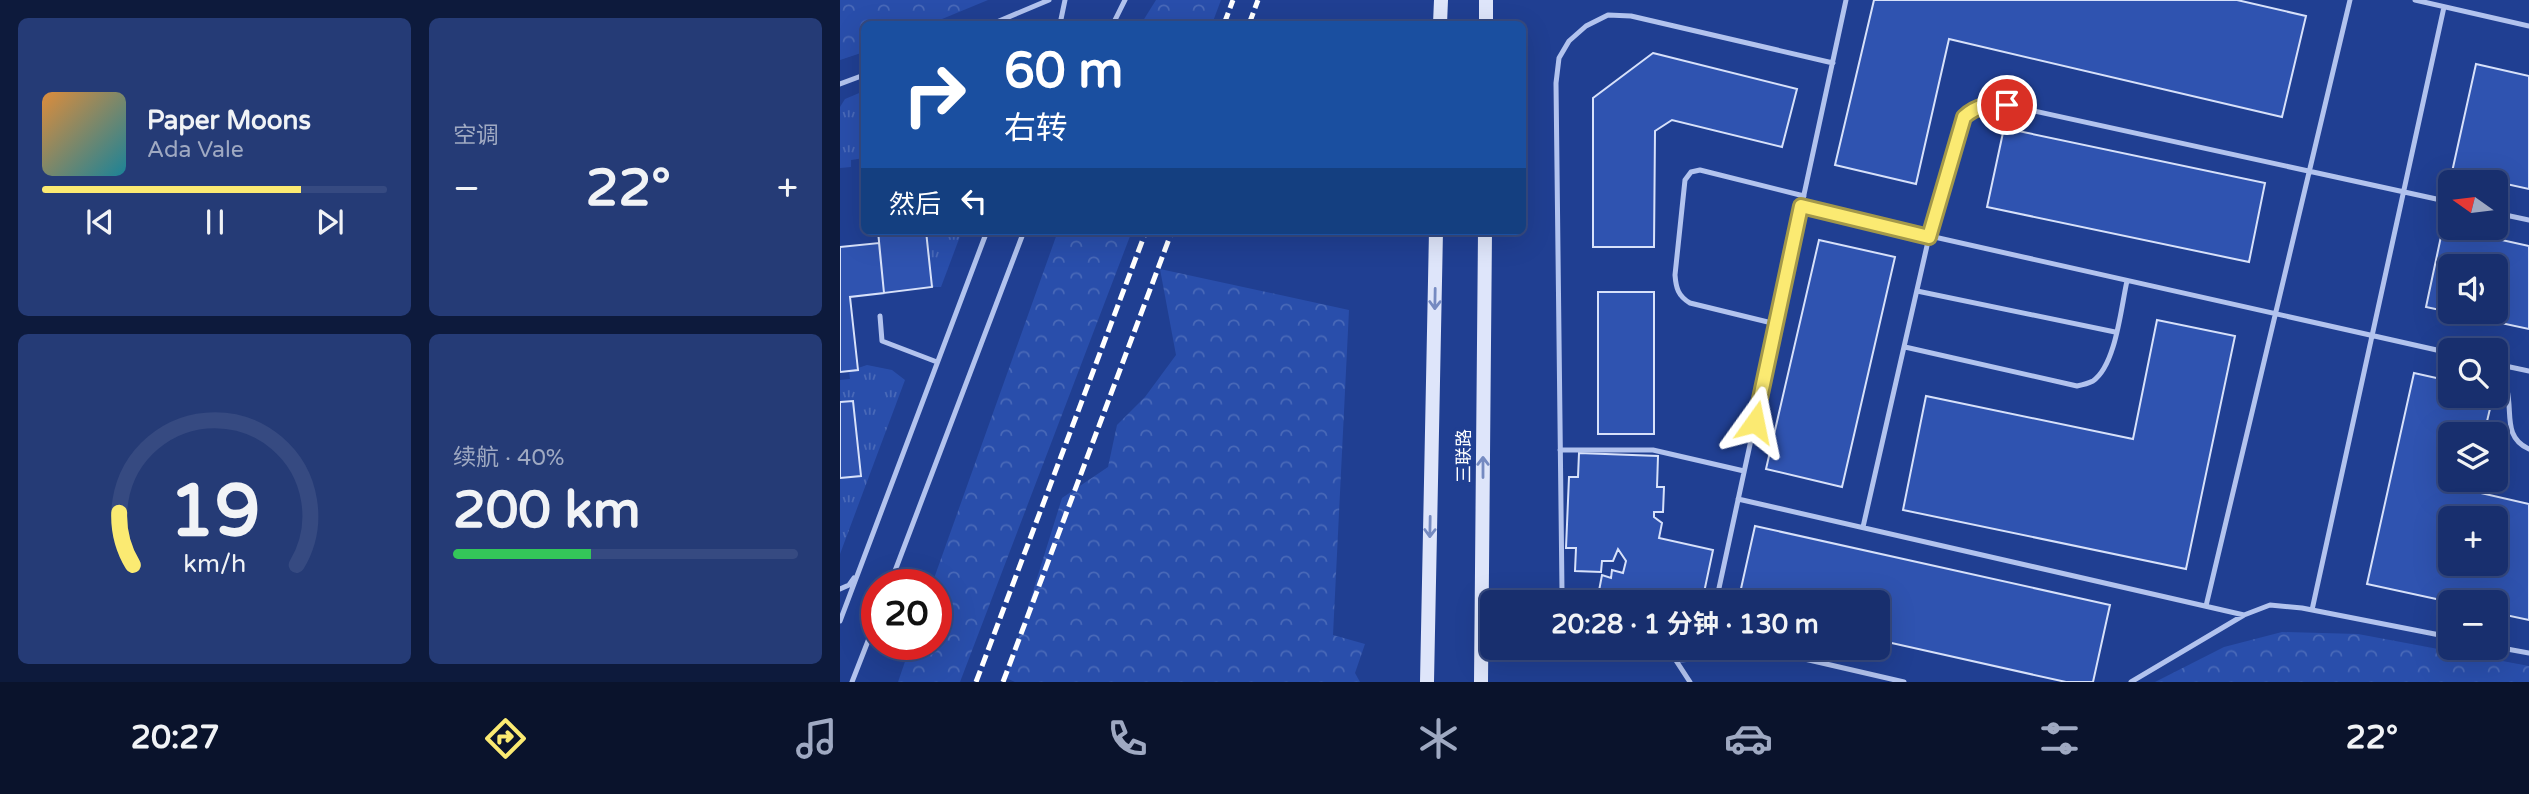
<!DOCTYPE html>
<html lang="zh">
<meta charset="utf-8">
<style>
body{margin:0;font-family:"Varela Round","Noto Sans SC",sans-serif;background:#253b76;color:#f1f3f6;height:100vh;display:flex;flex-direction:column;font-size:26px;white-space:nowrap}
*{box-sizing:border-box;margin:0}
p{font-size:23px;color:#9fa9c2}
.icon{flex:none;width:38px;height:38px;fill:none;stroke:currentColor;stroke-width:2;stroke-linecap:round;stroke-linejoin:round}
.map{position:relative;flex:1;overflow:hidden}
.details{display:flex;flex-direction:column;gap:18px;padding:18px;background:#0d1a3c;width:840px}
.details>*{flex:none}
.top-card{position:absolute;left:21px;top:21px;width:665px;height:214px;border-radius:10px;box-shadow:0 7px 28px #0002,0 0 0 2px #364a81;background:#1a4fa0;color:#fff;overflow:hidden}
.needle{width:46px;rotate:284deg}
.fabs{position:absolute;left:1598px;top:170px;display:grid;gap:14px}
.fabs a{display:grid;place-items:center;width:70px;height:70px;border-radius:10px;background:#182f6e;box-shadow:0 7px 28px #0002,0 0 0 2px #364a81;font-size:35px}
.speed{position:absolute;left:21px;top:569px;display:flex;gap:14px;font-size:35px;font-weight:700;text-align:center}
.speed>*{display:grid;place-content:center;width:91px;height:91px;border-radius:50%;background:#182f6e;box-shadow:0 7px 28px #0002,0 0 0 2px #364a81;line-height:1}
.speed .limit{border:10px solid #d22;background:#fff;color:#111}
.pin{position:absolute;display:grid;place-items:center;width:60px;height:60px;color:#fff;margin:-30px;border:4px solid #fff;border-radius:50%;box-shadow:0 2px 7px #0007}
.me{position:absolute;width:77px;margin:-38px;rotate:12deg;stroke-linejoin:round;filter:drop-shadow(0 0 5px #0008)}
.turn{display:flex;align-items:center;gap:24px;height:147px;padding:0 28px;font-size:32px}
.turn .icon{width:91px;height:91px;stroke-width:2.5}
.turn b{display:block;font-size:49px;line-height:60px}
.then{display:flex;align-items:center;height:66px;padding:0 28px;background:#0003;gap:14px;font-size:26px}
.big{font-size:52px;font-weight:700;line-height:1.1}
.details .card{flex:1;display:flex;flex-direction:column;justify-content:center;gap:10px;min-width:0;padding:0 24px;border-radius:10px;background:#253b76}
.details .dial{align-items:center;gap:0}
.dial svg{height:182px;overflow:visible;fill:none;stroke:#364a81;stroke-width:7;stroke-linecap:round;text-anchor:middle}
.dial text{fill:#f1f3f6;stroke:none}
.song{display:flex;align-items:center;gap:21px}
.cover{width:84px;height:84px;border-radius:10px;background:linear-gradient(135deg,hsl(30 70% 55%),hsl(190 70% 35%))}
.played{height:7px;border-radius:4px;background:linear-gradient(90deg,#fbea72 75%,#364a81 75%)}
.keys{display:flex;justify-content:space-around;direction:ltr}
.heat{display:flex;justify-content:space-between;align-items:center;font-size:38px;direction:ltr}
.charge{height:10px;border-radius:5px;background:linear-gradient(90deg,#34c759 40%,#364a81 0)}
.details .tiles{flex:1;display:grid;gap:18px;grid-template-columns:repeat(2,1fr)}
.trip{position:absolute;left:640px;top:590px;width:410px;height:70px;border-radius:10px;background:#182f6e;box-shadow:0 7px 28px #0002,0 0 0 2px #364a81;font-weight:700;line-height:70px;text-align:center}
.tabs{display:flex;height:112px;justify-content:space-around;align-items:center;background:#0a132c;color:#9fa9c2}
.tabs .icon{width:49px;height:49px}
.tabs .active{color:#fbea72}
.tabs b{font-size:32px;color:#f1f3f6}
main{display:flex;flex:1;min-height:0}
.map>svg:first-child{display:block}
.grass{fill:url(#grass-tufts)}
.forest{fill:url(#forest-crowns)}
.building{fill:#2f53b0;stroke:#d7e1fa;stroke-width:2;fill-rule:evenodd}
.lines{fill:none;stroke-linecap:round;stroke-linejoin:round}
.lane{stroke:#b2c3ee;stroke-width:5}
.secondary{stroke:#dee5fa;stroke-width:14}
.rail{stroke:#fff;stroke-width:5;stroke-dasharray:12 5;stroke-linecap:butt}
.oneway{stroke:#758ac1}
.route-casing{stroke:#a3984a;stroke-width:18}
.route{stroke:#fbea72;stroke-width:12}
.labels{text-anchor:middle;stroke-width:7;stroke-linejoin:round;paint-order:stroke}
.street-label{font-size:18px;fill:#fff;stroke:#203f92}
</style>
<main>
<section class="details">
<div class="tiles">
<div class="card">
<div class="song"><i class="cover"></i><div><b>Paper Moons</b><p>Ada Vale</p></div></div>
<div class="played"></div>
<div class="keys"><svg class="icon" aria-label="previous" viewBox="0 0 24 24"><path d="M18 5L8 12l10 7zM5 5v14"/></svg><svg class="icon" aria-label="pause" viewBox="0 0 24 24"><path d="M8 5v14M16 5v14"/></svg><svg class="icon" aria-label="next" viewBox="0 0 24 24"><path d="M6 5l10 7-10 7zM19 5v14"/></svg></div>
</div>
<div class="card"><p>空调</p>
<div class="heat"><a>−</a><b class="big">22°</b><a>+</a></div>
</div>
<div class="card dial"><svg viewBox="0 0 100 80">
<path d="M14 69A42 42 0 1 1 86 69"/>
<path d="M14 69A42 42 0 0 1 8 46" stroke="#fbea72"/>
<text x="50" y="56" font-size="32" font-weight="700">19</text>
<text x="50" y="72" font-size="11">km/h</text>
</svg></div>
<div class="card"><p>续航 · 40%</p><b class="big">200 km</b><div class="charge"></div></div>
</div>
</section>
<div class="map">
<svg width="1689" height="682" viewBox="0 0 1689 682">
<defs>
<pattern id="grass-tufts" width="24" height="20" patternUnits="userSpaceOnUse" patternTransform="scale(1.75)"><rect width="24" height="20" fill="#294eab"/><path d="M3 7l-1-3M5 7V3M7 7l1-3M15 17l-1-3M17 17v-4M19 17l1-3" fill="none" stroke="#4969b8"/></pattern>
<pattern id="forest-crowns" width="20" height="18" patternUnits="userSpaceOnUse" patternTransform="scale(1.75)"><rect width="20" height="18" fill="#294eab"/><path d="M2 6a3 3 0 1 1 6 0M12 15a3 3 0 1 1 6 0" fill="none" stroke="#4969b8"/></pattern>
</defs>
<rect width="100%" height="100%" fill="#203f92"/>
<!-- grass -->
<path class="grass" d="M24,91V158L11,160V167L0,168V107L5,99Z
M86,231H122L101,287H92Z
M27,365L52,370L65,380L0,554V380L10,379L9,371Z"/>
<!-- forest -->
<path class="forest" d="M0,0H148L90,24H24V52L0,60Z
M316,0H381L372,24H301Z
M218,231H292L120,682H58L71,644H96V584H92Z
M320,269L509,310L493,635L525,644L515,673L520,682H175L166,678L222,498L268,467L277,425L305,397L336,355Z
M1442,632L1518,634L1689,666V682H1315L1384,647Z"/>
<!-- building -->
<path class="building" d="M1034,0H1397L1466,16L1442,117L1109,39L1076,184L995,165Z
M813,53L957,89L942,147L832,120L815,131L814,247H753V98Z
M1636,64L1689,76V189L1612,172Z
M1164,128L1425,183L1409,262L1147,207Z
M1603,227L1689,246V329L1586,307ZM1610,266H1656V312H1610Z
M38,231H86L92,287L44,293Z
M979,240L1055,257L1002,487L926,469Z
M39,243L44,293L10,297L18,370L0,372V247Z
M758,292H814V434H758Z
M1317,320L1395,336L1346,569L1063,510L1086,396L1293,439Z
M1574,373L1610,381V396H1653L1644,434H1610V480H1634L1632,491L1689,504V620L1656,613V602H1610L1527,584ZM1610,518H1656V564H1610Z
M13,401L21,476L0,478V402Z
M739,453L818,456L817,487H824L823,512H814V517L822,523L819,538L873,550L862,602H777V600L758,596L762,575L771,578L772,570L783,573L786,561L778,549L773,561H762L761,572L735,571L736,548H726L729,477H738Z
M915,526L1270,605L1253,682H1226L1038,640V602H898Z"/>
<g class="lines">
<!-- lane -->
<path class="lane" d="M1575,0L1689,26
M152,24L209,0
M220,24L225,0
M273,24L285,0
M0,84L24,75
M961,207L1610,353
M1656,213L1689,220
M1077,291L1275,332
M40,316L42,341L97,362
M936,324L850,303C838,296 836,288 835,275L845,180L851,172L860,170L964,196
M1065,347L1237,386C1242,385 1249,383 1253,381C1276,365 1281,307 1287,281
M1656,364L1689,371
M1656,369C1682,397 1655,434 1689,449
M720,450H813L904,471
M898,499L1404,615
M1023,527L1089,237L1118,133C1128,106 1140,104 1167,105L1610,202
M50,584L184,231
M0,589L9,585L14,578
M725,602L722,591L716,83L719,58L729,41L746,26L768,15L791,16L993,63
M876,602L1006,0
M1366,606L1510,0
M1472,610L1604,7
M0,621L147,231
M1656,647L1689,653
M795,648C818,654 850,671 867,648
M917,648L1064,682
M835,659L850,682
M12,682L37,618
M1291,682L1404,615L1430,605L1462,608L1610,637"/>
<!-- secondary -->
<path class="secondary" d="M600,24L601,0
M646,24V0
M587,682L596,231
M641,682L645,231"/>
<!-- rail -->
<path class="rail" d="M384,24L393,0
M409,24L418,0
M136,682L306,231
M163,682L332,231"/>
</g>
<!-- one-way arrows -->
<defs><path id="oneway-shaft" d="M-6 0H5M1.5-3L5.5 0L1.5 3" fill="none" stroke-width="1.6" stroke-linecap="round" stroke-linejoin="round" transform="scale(1.75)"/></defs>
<g class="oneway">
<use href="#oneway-shaft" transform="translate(595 299) rotate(91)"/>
<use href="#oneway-shaft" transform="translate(643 467) rotate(-90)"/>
<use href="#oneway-shaft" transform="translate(590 527) rotate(91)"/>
</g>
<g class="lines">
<!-- route casing -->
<g class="route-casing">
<path id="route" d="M915,422L961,206L1089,237L1124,117C1137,105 1150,104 1167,105"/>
</g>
<!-- route -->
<use href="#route" class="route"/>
</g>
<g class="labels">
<!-- street labels -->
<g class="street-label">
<text transform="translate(624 456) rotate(-90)" y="6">三联路</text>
</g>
</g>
</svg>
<div class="fabs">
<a><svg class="needle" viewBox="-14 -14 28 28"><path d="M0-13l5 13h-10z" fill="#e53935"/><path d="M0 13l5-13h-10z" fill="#9fa9c2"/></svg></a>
<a><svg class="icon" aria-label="sound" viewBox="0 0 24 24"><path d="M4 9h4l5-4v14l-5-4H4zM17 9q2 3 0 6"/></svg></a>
<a><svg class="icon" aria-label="search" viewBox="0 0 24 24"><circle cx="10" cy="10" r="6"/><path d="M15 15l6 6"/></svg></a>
<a><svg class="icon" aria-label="layers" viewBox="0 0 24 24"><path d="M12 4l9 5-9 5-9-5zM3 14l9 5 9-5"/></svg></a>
<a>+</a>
<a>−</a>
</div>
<div class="speed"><div class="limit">20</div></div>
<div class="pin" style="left:1167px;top:105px;background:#d93025"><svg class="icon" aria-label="arrive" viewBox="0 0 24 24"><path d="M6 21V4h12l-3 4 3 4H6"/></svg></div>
<svg class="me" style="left:915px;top:422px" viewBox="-20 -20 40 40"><path d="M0-17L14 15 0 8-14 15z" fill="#fbea72" stroke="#fff" stroke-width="4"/></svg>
<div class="trip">20:28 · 1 分钟 · 130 m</div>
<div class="top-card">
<div class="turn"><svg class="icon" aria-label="right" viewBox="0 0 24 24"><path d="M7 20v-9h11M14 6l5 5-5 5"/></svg><div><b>60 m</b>右转</div></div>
<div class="then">然后<svg class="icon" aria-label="left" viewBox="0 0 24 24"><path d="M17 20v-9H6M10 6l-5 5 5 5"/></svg></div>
</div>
</div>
</main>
<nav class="tabs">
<b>20:27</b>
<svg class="icon active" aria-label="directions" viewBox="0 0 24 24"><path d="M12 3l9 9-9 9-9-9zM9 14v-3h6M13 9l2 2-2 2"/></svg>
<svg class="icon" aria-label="music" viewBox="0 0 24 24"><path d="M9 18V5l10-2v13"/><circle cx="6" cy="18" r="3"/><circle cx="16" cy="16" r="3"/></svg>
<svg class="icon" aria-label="phone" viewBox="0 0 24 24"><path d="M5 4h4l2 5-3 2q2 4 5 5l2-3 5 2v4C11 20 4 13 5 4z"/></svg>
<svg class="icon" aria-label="climate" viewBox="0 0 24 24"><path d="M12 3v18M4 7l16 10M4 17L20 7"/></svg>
<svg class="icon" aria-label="car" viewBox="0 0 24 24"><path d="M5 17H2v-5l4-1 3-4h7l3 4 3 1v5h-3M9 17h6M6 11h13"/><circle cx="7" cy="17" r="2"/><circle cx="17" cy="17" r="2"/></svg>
<svg class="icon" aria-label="filters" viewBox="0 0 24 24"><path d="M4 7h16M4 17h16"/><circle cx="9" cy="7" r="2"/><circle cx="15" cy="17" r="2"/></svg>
<b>22°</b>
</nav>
